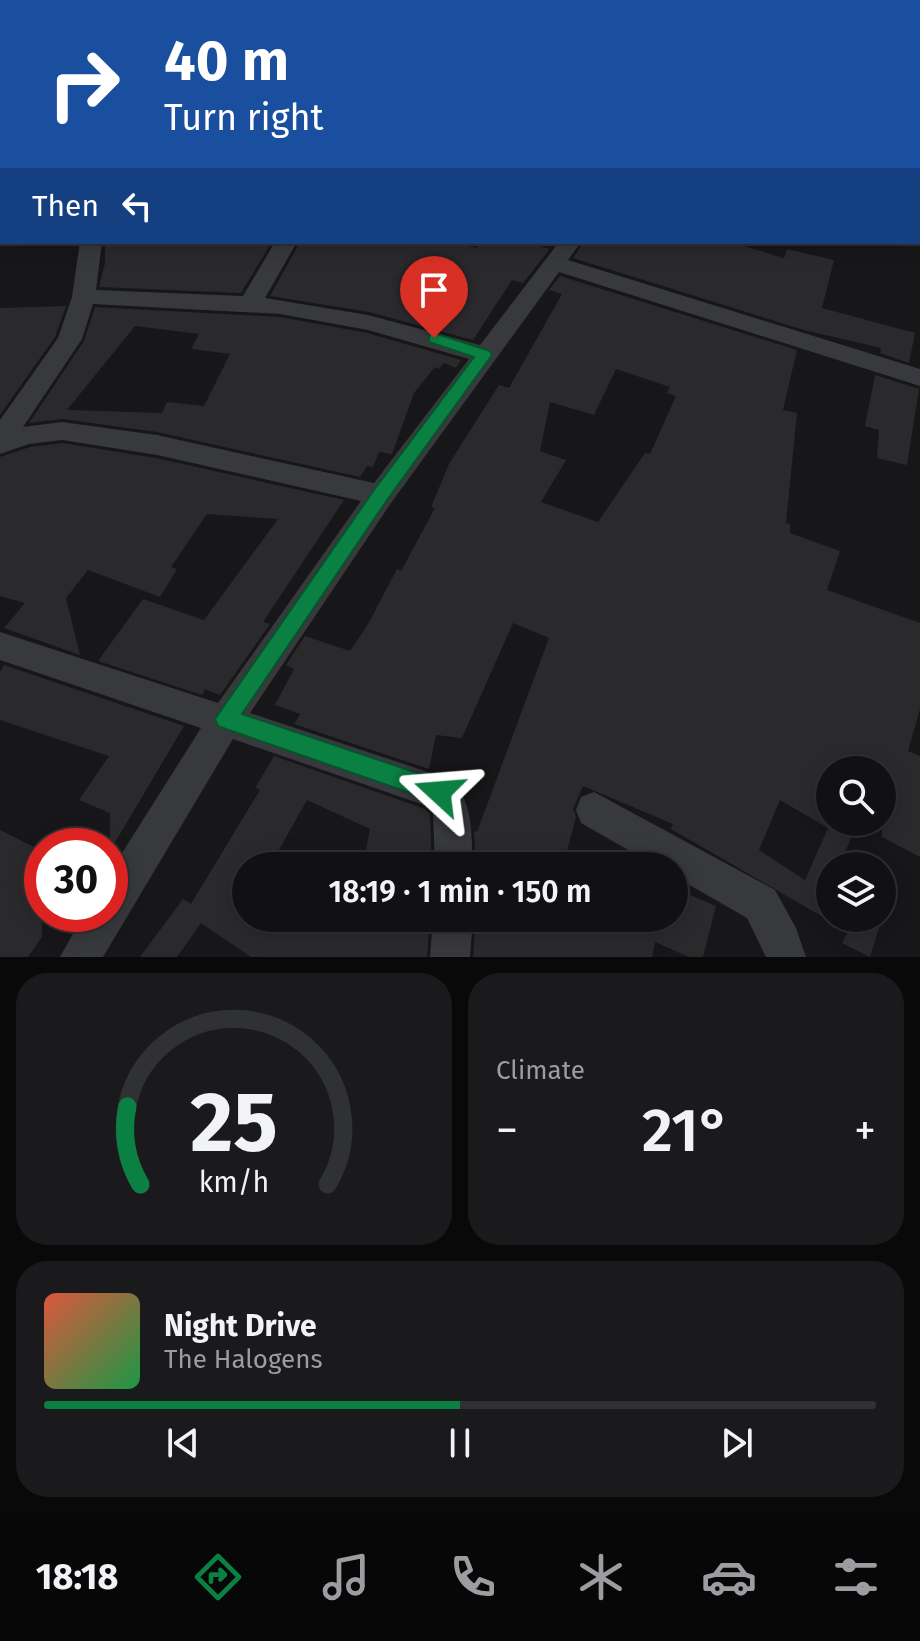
<!DOCTYPE html>
<meta charset="utf-8">
<style>
body{margin:0;font-family:"Fira Sans",sans-serif;background:#1a1a1c;color:#f1f3f6;height:100vh;display:flex;flex-direction:column;font-size:30px;white-space:nowrap}
*{box-sizing:border-box;margin:0}
p{font-size:26px;color:#9c9da0}
.icon{flex:none;width:44px;height:44px;fill:none;stroke:currentColor;stroke-width:2;stroke-linecap:round;stroke-linejoin:round}
.map{position:relative;height:957px;overflow:hidden}
.details{display:flex;flex-direction:column;gap:16px;padding:16px;background:#09090a;flex:1}
.details>*{flex:none}
.hud{position:absolute;left:0px;top:0px;width:920px;height:244px;box-shadow:0 4px 20px #0003,0 0 0 2px #303133;background:#1a4fa0;color:#fff;overflow:hidden}
.tools{position:absolute;left:816px;top:756px;display:grid;gap:16px}
.tools a{display:grid;place-items:center;width:80px;height:80px;border-radius:50%;background:#111113;box-shadow:0 4px 20px #0003,0 0 0 2px #303133;font-size:40px}
.speed{position:absolute;left:24px;top:828px;display:flex;gap:16px;font-size:40px;font-weight:700;text-align:center}
.speed>*{display:grid;place-content:center;width:104px;height:104px;border-radius:50%;background:#111113;box-shadow:0 4px 20px #0003,0 0 0 2px #303133;line-height:1}
.speed .limit{border:12px solid #d22;background:#fff;color:#111}
.pin{position:absolute;display:grid;place-items:center;width:68px;height:68px;color:#fff;margin:-82px -34px;border-radius:50% 50% 50% 0;rotate:-45deg;box-shadow:0 0 8px #0007}
.pin .icon{rotate:45deg}
.me{position:absolute;width:88px;margin:-44px;rotate:289deg;stroke-linejoin:round;filter:drop-shadow(0 0 6px #0008)}
.turn{display:flex;align-items:center;gap:28px;height:168px;padding:0 32px;font-size:36px}
.turn .icon{width:104px;height:104px;stroke-width:2.5}
.turn b{display:block;font-size:56px;line-height:68px}
.then{display:flex;align-items:center;height:76px;padding:0 32px;background:#0003;gap:16px;font-size:30px}
.big{font-size:60px;font-weight:600;line-height:1.1}
.details .tile{flex:1;display:flex;flex-direction:column;justify-content:center;gap:12px;min-width:0;padding:0 28px;border-radius:32px;background:#1a1a1c}
.details .dial{align-items:center;gap:0}
.dial svg{height:208px;overflow:visible;fill:none;stroke:#303133;stroke-width:7;stroke-linecap:round;text-anchor:middle}
.dial text{fill:#f1f3f6;stroke:none}
.song{display:flex;align-items:center;gap:24px}
.cover{width:96px;height:96px;border-radius:12px;background:linear-gradient(135deg,hsl(10 70% 55%),hsl(140 70% 35%))}
.played{height:8px;border-radius:4px;background:linear-gradient(90deg,#0b8043 50%,#303133 50%)}
.keys{display:flex;justify-content:space-around;direction:ltr}
.heat{display:flex;justify-content:space-between;align-items:center;font-size:44px;direction:ltr}
.details .tiles{flex:1;display:grid;gap:16px;grid-template-columns:1fr 1fr}
.tile:last-child{grid-column:span 2}
.trip{position:absolute;left:232px;top:852px;width:456px;height:80px;border-radius:40px;background:#111113;box-shadow:0 4px 20px #0003,0 0 0 2px #303133;font-weight:600;line-height:80px;text-align:center}
.tabs{display:flex;height:128px;justify-content:space-around;align-items:center;background:#070708;color:#9c9da0}
.tabs .icon{width:56px;height:56px}
.tabs .selected{color:#0b8043}
.tabs b{font-size:36px;color:#f1f3f6}
.map>svg:first-child{display:block}
.lines{fill:none;stroke-linecap:round;stroke-linejoin:round}
.stream{fill:#2e343c;fill-rule:evenodd}
.building{fill:#2a2a2d;fill-rule:evenodd}
.street{fill:#38393d;fill-rule:evenodd}
.route{fill:#0b8043;stroke:#07532c;stroke-width:2}
</style>
<div class="map">
<svg width="920" height="957" viewBox="0 0 920 957">
<rect width="100%" height="100%" fill="#171719"/>
<g class="lines">
<!-- stream -->
<path class="stream" d="M570,0H577L574,2H567Z
M0,122H2V126H0Z"/>
</g>
<!-- building -->
<path class="building" d="M105,242H272L241,293L99,287L105,263Z
M300,242H451L477,248L481,242H523L550,249L523,283L512,280L473,340L369,312L270,296Z
M584,242H730L784,258L787,249L834,260L822,308L915,333L909,363L880,353L881,348L804,330L573,258Z
M560,276L797,350L783,410L797,413L786,523L790,524V533L840,551L827,590L920,623V709L908,751L920,756V857L882,837V767L881,770H830V823L858,822L839,866H830V921L671,829L673,824L583,786L573,809L576,817L563,866H476L474,831L477,832L549,638L513,623L462,738L436,735L429,769L294,724L300,714L275,705L294,669L286,665L305,636L350,651L367,626L397,569L401,571L435,508L431,507L449,464L499,385L509,388L562,294L549,290ZM616,369L670,387L667,393L676,396L650,454L645,453L598,522L541,502L566,460L540,451L550,402L594,415ZM780,800L828,828L805,880L759,850Z
M66,306L55,337L0,415V308Z
M95,307L280,317L367,333L461,360L456,368L444,363L439,369L435,367L414,393L392,454L379,452L373,467L367,466L360,477L157,432L62,419L29,423L84,341ZM135,326L199,334L191,349L230,354L204,406L167,402L162,413L67,410Z
M875,375L919,389L907,465L877,458L879,430L865,426Z
M62,443L156,458L344,500L263,622L270,624L220,695L205,689L202,695L98,661L143,599L204,620L278,519L207,514L171,567L177,569L160,597L88,570L66,598L80,655L4,628L25,603L0,596V457L30,447Z
M4,665L184,726L110,851V813L79,800L109,756L0,720V672Z
M274,756L425,809L430,814L432,866H363L370,829L307,800L270,866H246V918H430L427,957H251L201,923L177,957H140L183,899L191,904L260,790L255,788Z
M0,830L42,851V937L28,957H0Z
M674,888L716,906L703,957H689L655,942L652,957H473L476,918H674Z
M855,918H882L870,957L842,943Z"/>
<g class="lines">
<!-- street -->
<path class="street" d="M412,0H433L410,2Z
M774,0H792L772,2Z
M0,87H2V97H0Z
M80,242H102L96,290L243,296L275,242H297L265,298L368,315L480,345L559,242H581L568,260L920,369V386L559,272L391,503L250,713L452,780C474,805 471,834 473,866H435L433,813L427,806L233,739L103,957H60L84,914H110V872L201,728L0,660V632L218,703L361,501L157,455L62,440L29,444L0,454V420L58,338L72,297ZM93,304L280,314L368,330L469,359L374,483L157,435L62,422L23,427L82,339Z
M594,792L775,890L796,928L806,957H766L747,918L674,876V866H656L581,823L576,810L581,797Z
M433,918H473L470,957H430Z"/>
</g>
<!-- route -->
<path class="route" d="M434,333L490,351L492,355L387,500L242,714L447,783L451,792L447,800L439,803L226,729L218,726L215,719L374,490L474,357L429,342V335Z"/>
</svg>
<div class="tools">
<a><svg class="icon" aria-label="search" viewBox="0 0 24 24"><circle cx="10" cy="10" r="6"/><path d="M15 15l6 6"/></svg></a>
<a><svg class="icon" aria-label="layers" viewBox="0 0 24 24"><path d="M12 4l9 5-9 5-9-5zM3 14l9 5 9-5"/></svg></a>
</div>
<div class="speed"><div class="limit">30</div></div>
<div class="pin" style="left:434px;top:338px;background:#d93025"><svg class="icon" aria-label="arrive" viewBox="0 0 24 24"><path d="M6 21V4h12l-3 4 3 4H6"/></svg></div>
<svg class="me" style="left:439px;top:792px" viewBox="-20 -20 40 40"><path d="M0-17L14 15 0 8-14 15z" fill="#0b8043" stroke="#fff" stroke-width="4"/></svg>
<div class="trip">18:19 · 1 min · 150 m</div>
<div class="hud">
<div class="turn"><svg class="icon" aria-label="right" viewBox="0 0 24 24"><path d="M7 20v-9h11M14 6l5 5-5 5"/></svg><div><b>40 m</b>Turn right</div></div>
<div class="then">Then<svg class="icon" aria-label="left" viewBox="0 0 24 24"><path d="M17 20v-9H6M10 6l-5 5 5 5"/></svg></div>
</div>
</div>
<section class="details">
<div class="tiles">
<div class="tile dial"><svg viewBox="0 0 100 80">
<path d="M14 69A42 42 0 1 1 86 69"/>
<path d="M14 69A42 42 0 0 1 9 39" stroke="#0b8043"/>
<text x="50" y="56" font-size="32" font-weight="700">25</text>
<text x="50" y="72" font-size="11">km/h</text>
</svg></div>
<div class="tile"><p>Climate</p>
<div class="heat"><a>−</a><b class="big">21°</b><a>+</a></div>
</div>
<div class="tile">
<div class="song"><i class="cover"></i><div><b>Night Drive</b><p>The Halogens</p></div></div>
<div class="played"></div>
<div class="keys"><svg class="icon" aria-label="previous" viewBox="0 0 24 24"><path d="M18 5L8 12l10 7zM5 5v14"/></svg><svg class="icon" aria-label="pause" viewBox="0 0 24 24"><path d="M8 5v14M16 5v14"/></svg><svg class="icon" aria-label="next" viewBox="0 0 24 24"><path d="M6 5l10 7-10 7zM19 5v14"/></svg></div>
</div>
</div>
</section>
<nav class="tabs">
<b>18:18</b>
<svg class="icon selected" aria-label="directions" viewBox="0 0 24 24"><path d="M12 3l9 9-9 9-9-9zM9 14v-3h6M13 9l2 2-2 2"/></svg>
<svg class="icon" aria-label="music" viewBox="0 0 24 24"><path d="M9 18V5l10-2v13"/><circle cx="6" cy="18" r="3"/><circle cx="16" cy="16" r="3"/></svg>
<svg class="icon" aria-label="phone" viewBox="0 0 24 24"><path d="M5 4h4l2 5-3 2q2 4 5 5l2-3 5 2v4C11 20 4 13 5 4z"/></svg>
<svg class="icon" aria-label="climate" viewBox="0 0 24 24"><path d="M12 3v18M4 7l16 10M4 17L20 7"/></svg>
<svg class="icon" aria-label="car" viewBox="0 0 24 24"><path d="M5 17H2v-5l4-1 3-4h7l3 4 3 1v5h-3M9 17h6M6 11h13"/><circle cx="7" cy="17" r="2"/><circle cx="17" cy="17" r="2"/></svg>
<svg class="icon" aria-label="filters" viewBox="0 0 24 24"><path d="M4 7h16M4 17h16"/><circle cx="9" cy="7" r="2"/><circle cx="15" cy="17" r="2"/></svg>
</nav>
